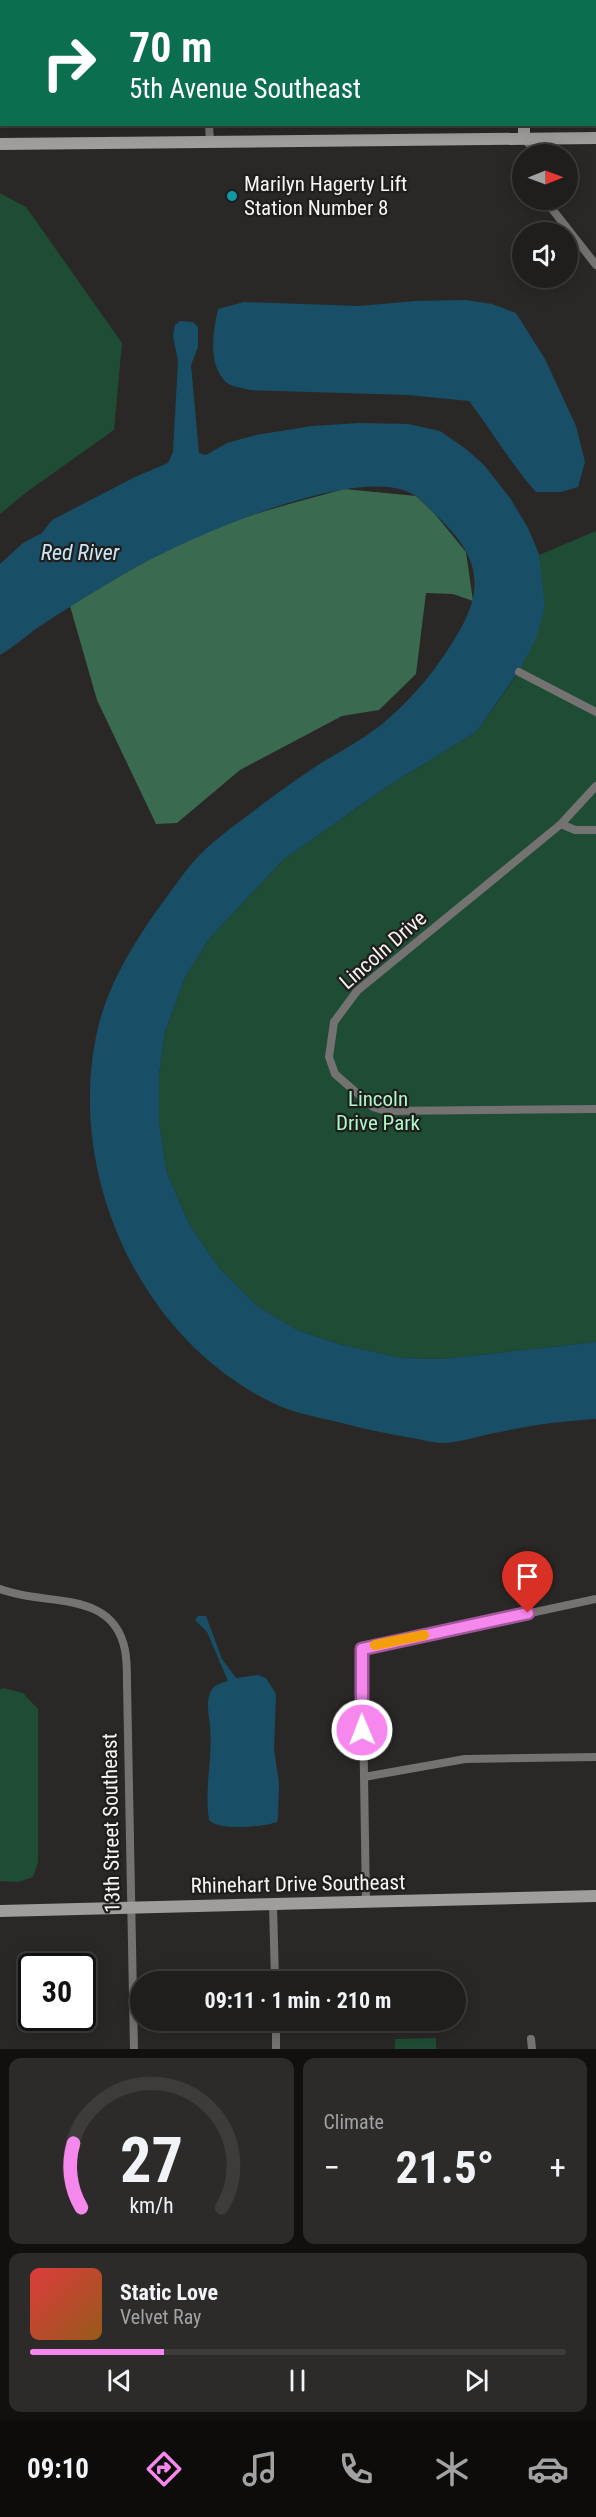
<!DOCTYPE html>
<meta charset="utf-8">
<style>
body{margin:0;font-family:"Roboto Condensed",sans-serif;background:#2d2b29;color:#f1f3f6;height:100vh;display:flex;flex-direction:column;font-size:22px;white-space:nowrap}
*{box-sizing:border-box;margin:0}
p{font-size:20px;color:#a2a2a3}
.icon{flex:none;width:33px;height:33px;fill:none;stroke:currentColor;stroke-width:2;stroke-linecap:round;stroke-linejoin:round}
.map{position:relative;height:2049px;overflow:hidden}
.drawer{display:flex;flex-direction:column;gap:9px;padding:9px;background:#12100f;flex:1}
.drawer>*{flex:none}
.top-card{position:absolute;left:0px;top:0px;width:597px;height:126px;box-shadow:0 3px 15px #0003,0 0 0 2px #3d3c3b;background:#0b6e4f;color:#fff;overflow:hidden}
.needle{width:39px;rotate:89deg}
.tools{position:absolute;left:512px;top:144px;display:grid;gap:12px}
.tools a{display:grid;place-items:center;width:66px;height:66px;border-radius:50%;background:#201e1c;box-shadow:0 3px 15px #0003,0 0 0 2px #3d3c3b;font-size:30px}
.speed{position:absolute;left:18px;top:1953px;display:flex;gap:12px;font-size:30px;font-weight:700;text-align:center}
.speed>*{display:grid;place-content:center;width:78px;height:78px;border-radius:50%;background:#201e1c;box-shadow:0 3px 15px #0003,0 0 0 2px #3d3c3b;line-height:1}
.speed .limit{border:3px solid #111;border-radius:9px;background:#fff;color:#111}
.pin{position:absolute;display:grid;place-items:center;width:51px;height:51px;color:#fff;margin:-62px -26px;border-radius:50% 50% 50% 0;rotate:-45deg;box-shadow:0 0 6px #0007}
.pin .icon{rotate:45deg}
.me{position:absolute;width:66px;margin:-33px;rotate:359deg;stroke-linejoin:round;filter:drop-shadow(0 0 4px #0008)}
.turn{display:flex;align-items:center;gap:21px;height:126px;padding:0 30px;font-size:27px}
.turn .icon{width:78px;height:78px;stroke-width:2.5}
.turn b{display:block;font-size:42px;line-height:51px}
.big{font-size:45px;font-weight:700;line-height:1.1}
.drawer .card{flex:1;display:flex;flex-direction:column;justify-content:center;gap:9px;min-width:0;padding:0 21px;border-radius:12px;background:#2d2b29}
.drawer .dial{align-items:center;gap:0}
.dial svg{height:156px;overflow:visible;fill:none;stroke:#3d3c3b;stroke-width:7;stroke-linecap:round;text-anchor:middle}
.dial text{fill:#f1f3f6;stroke:none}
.song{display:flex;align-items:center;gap:18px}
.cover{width:72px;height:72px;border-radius:9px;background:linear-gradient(135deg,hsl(0 70% 55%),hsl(30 70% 35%))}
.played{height:6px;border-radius:3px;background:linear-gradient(90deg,#f688ed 25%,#3d3c3b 25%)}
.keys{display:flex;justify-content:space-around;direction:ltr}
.heat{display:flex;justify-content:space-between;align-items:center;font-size:33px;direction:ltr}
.drawer .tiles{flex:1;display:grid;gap:9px;grid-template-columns:1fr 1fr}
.card:last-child{grid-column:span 2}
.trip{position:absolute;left:130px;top:1971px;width:336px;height:60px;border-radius:30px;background:#201e1c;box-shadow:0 3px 15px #0003,0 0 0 2px #3d3c3b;font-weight:700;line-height:60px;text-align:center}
.dock{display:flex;height:96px;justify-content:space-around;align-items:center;background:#0d0c0b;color:#a2a2a3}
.dock .icon{width:42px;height:42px}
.dock .selected{color:#f688ed}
.dock b{font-size:27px;color:#f1f3f6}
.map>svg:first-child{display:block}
.green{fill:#1f4c34}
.forest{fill:#3a6a4f}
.water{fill:#184f66}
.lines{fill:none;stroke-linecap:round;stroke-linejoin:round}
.street{stroke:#747372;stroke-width:8}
.secondary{stroke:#9f9e9c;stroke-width:12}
.route-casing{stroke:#a0589a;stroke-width:15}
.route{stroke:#f688ed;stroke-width:10}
.slow{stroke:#f59e0b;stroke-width:10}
.culture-dot{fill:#0f9aa8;stroke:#201e1c;stroke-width:2}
.labels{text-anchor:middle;stroke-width:4.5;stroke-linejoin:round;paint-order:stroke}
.poi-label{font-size:21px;fill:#f6f5f3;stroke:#201e1c;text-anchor:start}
.street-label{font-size:21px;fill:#f6f5f3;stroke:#201e1c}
.park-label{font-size:21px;fill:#abf8cb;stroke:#201e1c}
.water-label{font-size:22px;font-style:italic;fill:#c7e6f6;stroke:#201e1c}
</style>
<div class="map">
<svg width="596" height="2049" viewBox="0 0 596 2049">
<rect width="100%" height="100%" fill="#2a2826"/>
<!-- green -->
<path class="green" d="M0,193L26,207L122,343L114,430L28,491L0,514Z
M596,531V1342L443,1359L402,1358L339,1344L297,1330L257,1306L220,1269L189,1224L167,1173L159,1123V1075L165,1032L185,977L209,939L283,860L385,788L476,732L519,672L539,555Z
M3,1688L23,1693L38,1709V1862L33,1877L18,1882L0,1881V1690Z
M436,2038V2049H395V2039Z"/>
<!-- forest -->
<path class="forest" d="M344,489L416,496L434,513L466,552L473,601L453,594L426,593L416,674L379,710L342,716L240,770L177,823L156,824L97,700L70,606C113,580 157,553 203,533C249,514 297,502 344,489Z"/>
<!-- water -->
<path class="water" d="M466,300L492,304L516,313L545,359L576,426L585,462L578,487L561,492H536C511,464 492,431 469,401L408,395L250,390C244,388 232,387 227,383C207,365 213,332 218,309L244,302L359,306L415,301Z
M180,321L193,322L198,327V347L191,365L199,453L206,455L227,443L256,435L312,426L359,423L408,424L440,431L466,449L484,465L510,498L528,528L539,554L545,608L536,639L519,671L476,732L385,788L283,860L209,939L185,977L165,1032L159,1075V1123L167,1173L189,1224L220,1269L257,1306L297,1330L339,1344L402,1358L443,1359L596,1342V1419C563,1421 532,1425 500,1432C481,1435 460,1443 441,1443C432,1443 421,1439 412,1438C390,1434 368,1430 346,1424C323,1418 296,1414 275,1404C144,1342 69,1183 95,1042C106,978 147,923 185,872C204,847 227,831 251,813C273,796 295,780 318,765C339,752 362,740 381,725C414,698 441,664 461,628C495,567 460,537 416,496C362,459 184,540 131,570C99,588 68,608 37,628C25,637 13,647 0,655V564L23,543L42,533L52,520L135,477L168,463L173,452L178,361L173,336L175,325Z
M198,1616H206L222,1659L236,1678L258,1675L266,1678L276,1694L274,1749L279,1784L278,1817L277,1822C263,1827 219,1831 209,1820C204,1789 213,1757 210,1726C209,1716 206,1703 210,1693C213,1685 221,1683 228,1681L207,1632L195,1620Z"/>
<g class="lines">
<!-- street -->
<path class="street" d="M168,0L170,2
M207,0V2
M209,124L210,143
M524,139L532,147V154
M545,200L596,265
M519,672L596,712
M596,786L561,824L357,991L334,1022L329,1057L335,1074L373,1107L386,1111L596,1109
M561,824L575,830H596
M0,1589C44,1607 113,1588 125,1650C127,1660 127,1672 127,1683L134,2049
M364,1777L465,1759L596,1757
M366,1902L362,1649L596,1599
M273,1904L275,1982
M276,2020V2049
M531,2039L532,2049"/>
<!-- secondary -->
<path class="secondary" d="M524,0V2
M524,139V124
M0,144L596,138
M0,1911L596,1896"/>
</g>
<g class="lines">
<!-- route casing -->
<g class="route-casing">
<path id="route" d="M362,1730V1649L528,1613"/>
</g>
<!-- route -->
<use href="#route" class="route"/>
<!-- slow -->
<path class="slow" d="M375,1645L424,1635"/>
</g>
<!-- markers -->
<circle class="culture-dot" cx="232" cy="196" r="6"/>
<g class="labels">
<!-- poi labels -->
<g class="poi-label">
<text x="244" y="191">Marilyn Hagerty Lift<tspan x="244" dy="24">Station Number 8</tspan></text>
</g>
<!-- street labels -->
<g class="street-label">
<text transform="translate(383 950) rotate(-41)" y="7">Lincoln Drive</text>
<text transform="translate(111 1823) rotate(-91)" y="7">13th Street Southeast</text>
<text transform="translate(298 1884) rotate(-1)" y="7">Rhinehart Drive Southeast</text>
</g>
<!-- park labels -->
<g class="park-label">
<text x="378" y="1106">Lincoln<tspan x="378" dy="24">Drive Park</tspan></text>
</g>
<!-- water labels -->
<g class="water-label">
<text x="80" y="560">Red River</text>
</g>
</g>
</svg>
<div class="tools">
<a><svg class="needle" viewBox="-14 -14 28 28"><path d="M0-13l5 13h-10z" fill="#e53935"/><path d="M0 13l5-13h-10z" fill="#a2a2a3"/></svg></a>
<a><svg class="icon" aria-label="sound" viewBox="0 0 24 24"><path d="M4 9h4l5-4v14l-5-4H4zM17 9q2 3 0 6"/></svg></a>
</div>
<div class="speed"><div class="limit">30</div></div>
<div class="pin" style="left:528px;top:1613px;background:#d93025"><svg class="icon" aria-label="arrive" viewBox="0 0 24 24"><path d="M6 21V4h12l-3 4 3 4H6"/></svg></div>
<svg class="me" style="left:362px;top:1730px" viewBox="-20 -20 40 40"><circle r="17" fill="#f688ed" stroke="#fff" stroke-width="3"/><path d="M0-11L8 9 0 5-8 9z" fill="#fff"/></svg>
<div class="trip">09:11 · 1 min · 210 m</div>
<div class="top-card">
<div class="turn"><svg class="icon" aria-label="right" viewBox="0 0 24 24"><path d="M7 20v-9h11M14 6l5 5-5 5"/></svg><div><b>70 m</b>5th Avenue Southeast</div></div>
</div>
</div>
<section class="drawer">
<div class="tiles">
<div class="card dial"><svg viewBox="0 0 100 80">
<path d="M14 69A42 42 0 1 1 86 69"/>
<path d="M14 69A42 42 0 0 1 10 36" stroke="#f688ed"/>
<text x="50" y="56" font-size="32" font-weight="700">27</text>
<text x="50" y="72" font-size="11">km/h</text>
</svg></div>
<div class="card"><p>Climate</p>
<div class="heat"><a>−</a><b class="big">21.5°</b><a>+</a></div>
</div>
<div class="card">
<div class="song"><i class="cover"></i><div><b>Static Love</b><p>Velvet Ray</p></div></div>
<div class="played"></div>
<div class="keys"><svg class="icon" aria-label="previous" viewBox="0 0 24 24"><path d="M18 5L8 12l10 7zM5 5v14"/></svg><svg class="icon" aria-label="pause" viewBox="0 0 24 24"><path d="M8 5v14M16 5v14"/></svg><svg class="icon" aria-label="next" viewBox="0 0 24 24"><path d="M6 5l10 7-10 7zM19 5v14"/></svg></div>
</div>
</div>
</section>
<nav class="dock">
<b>09:10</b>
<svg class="icon selected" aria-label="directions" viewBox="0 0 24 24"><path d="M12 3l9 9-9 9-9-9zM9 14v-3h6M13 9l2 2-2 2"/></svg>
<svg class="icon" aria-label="music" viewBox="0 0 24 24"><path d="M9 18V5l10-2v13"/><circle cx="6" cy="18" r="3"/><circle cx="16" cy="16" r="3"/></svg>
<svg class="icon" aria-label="phone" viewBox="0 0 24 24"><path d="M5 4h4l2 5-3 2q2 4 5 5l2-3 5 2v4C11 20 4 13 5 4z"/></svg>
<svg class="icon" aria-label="climate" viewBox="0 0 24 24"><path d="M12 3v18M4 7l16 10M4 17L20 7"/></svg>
<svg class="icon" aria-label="car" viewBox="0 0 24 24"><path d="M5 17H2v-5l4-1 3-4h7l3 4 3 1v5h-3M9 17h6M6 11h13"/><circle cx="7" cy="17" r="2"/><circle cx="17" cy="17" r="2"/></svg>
</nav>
